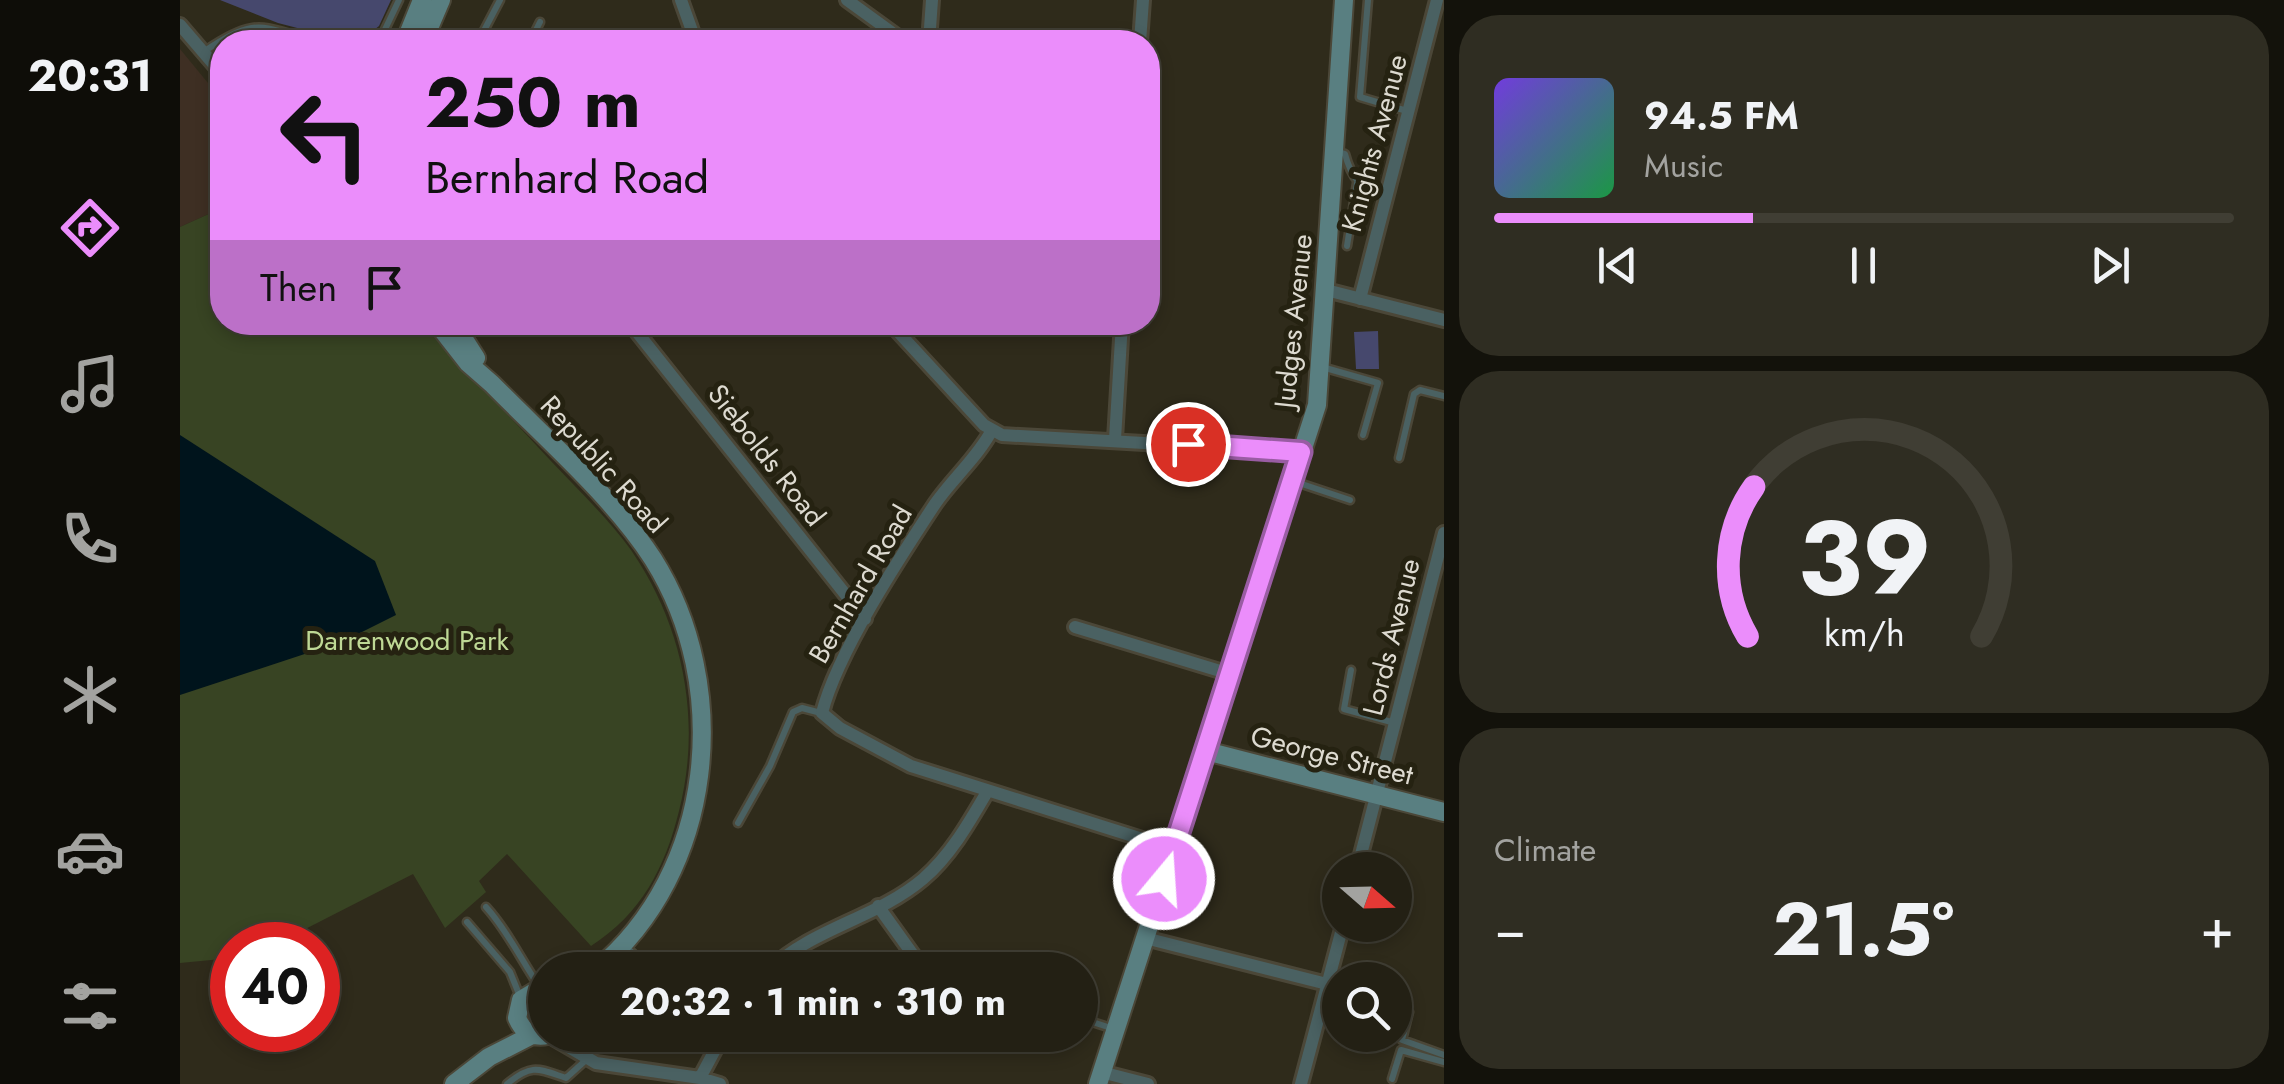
<!DOCTYPE html>
<meta charset="utf-8">
<style>
body{margin:0;font-family:Jost,sans-serif;background:#2f2d22;color:#f1f3f6;height:100vh;display:flex;flex-direction:column;font-size:38px;white-space:nowrap}
*{box-sizing:border-box;margin:0}
p{font-size:32px;color:#a3a3a0}
.icon{flex:none;width:55px;height:55px;fill:none;stroke:currentColor;stroke-width:2;stroke-linecap:round;stroke-linejoin:round}
.map{position:relative;flex:1;overflow:hidden}
.details{display:flex;flex-direction:column;gap:15px;padding:15px;background:#13120b;width:840px}
.details>*{flex:none}
.hud{position:absolute;left:30px;top:30px;width:950px;height:305px;border-radius:40px;box-shadow:0 5px 15px #0003,0 0 0 2px #403e34;background:#eb8dfb;color:#111;overflow:hidden}
.needle{width:65px;rotate:110deg}
.fabs{position:absolute;left:1142px;top:852px;display:grid;gap:20px}
.fabs a{display:grid;place-items:center;width:90px;height:90px;border-radius:50%;background:#232014;box-shadow:0 5px 15px #0003,0 0 0 2px #403e34;font-size:50px}
.speed{position:absolute;left:30px;top:922px;display:flex;gap:20px;font-size:50px;font-weight:700;text-align:center}
.speed>*{display:grid;place-content:center;width:130px;height:130px;border-radius:50%;background:#232014;box-shadow:0 5px 15px #0003,0 0 0 2px #403e34;line-height:1}
.speed .limit{border:15px solid #d22;background:#fff;color:#111}
.pin{position:absolute;display:grid;place-items:center;width:85px;height:85px;color:#fff;margin:-42px;border:5px solid #fff;border-radius:50%;box-shadow:0 2px 10px #0007}
.me{position:absolute;width:110px;margin:-55px;rotate:18deg;stroke-linejoin:round;filter:drop-shadow(0 0 8px #0008)}
.turn{display:flex;align-items:center;gap:35px;height:210px;padding:0 50px;font-size:45px}
.turn .icon{width:130px;height:130px;stroke-width:2.5}
.turn b{display:block;font-size:70px;line-height:85px}
.then{display:flex;align-items:center;height:95px;padding:0 50px;background:#0003;gap:20px;font-size:38px}
.big{font-size:75px;font-weight:700;line-height:1.1}
.details .card{flex:1;display:flex;flex-direction:column;justify-content:center;gap:15px;min-width:0;padding:0 35px;border-radius:40px;background:#2f2d22}
.details .dial{align-items:center;gap:0}
.dial svg{height:260px;overflow:visible;fill:none;stroke:#403e34;stroke-width:7;stroke-linecap:round;text-anchor:middle}
.dial text{fill:#f1f3f6;stroke:none}
.song{display:flex;align-items:center;gap:30px}
.cover{width:120px;height:120px;border-radius:15px;background:linear-gradient(135deg,hsl(260 70% 55%),hsl(140 70% 35%))}
.played{height:10px;border-radius:5px;background:linear-gradient(90deg,#eb8dfb 35%,#403e34 35%)}
.keys{display:flex;justify-content:space-around;direction:ltr}
.heat{display:flex;justify-content:space-between;align-items:center;font-size:55px;direction:ltr}
.trip{position:absolute;left:348px;top:952px;width:570px;height:100px;border-radius:50px;background:#232014;box-shadow:0 5px 15px #0003,0 0 0 2px #403e34;font-weight:700;line-height:100px;text-align:center}
main{display:flex;flex:1;min-height:0}
.menu{display:flex;flex-direction:column;width:180px;justify-content:space-around;align-items:center;background:#0e0d08;color:#a3a3a0}
.menu .icon{width:70px;height:70px}
.menu .active{color:#eb8dfb}
.menu b{font-size:45px;color:#f1f3f6}
.map>svg:first-child{display:block}
.commercial{fill:#3e2f23}
.green{fill:#384423}
.water{fill:#00141c}
.building{fill:#46486d}
.lines{fill:none;stroke-linecap:round;stroke-linejoin:round}
.lane-casing{stroke:#4b4738;stroke-width:11}
.street-casing{stroke:#4b4738;stroke-width:18}
.secondary-casing{stroke:#4b4738;stroke-width:22}
.lane{stroke:#4a6162;stroke-width:6}
.street{stroke:#4a6162;stroke-width:12}
.secondary{stroke:#597f81;stroke-width:18}
.route-casing{stroke:#995ca3;stroke-width:25}
.route{stroke:#eb8dfb;stroke-width:18}
.labels{text-anchor:middle;stroke-width:10;stroke-linejoin:round;paint-order:stroke}
.street-label{font-size:28px;fill:#dddad0;stroke:#252211}
.park-label{font-size:28px;fill:#bed895;stroke:#252211}
</style>
<main>
<nav class="menu">
<b>20:31</b>
<svg class="icon active" aria-label="directions" viewBox="0 0 24 24"><path d="M12 3l9 9-9 9-9-9zM9 14v-3h6M13 9l2 2-2 2"/></svg>
<svg class="icon" aria-label="music" viewBox="0 0 24 24"><path d="M9 18V5l10-2v13"/><circle cx="6" cy="18" r="3"/><circle cx="16" cy="16" r="3"/></svg>
<svg class="icon" aria-label="phone" viewBox="0 0 24 24"><path d="M5 4h4l2 5-3 2q2 4 5 5l2-3 5 2v4C11 20 4 13 5 4z"/></svg>
<svg class="icon" aria-label="climate" viewBox="0 0 24 24"><path d="M12 3v18M4 7l16 10M4 17L20 7"/></svg>
<svg class="icon" aria-label="car" viewBox="0 0 24 24"><path d="M5 17H2v-5l4-1 3-4h7l3 4 3 1v5h-3M9 17h6M6 11h13"/><circle cx="7" cy="17" r="2"/><circle cx="17" cy="17" r="2"/></svg>
<svg class="icon" aria-label="filters" viewBox="0 0 24 24"><path d="M4 7h16M4 17h16"/><circle cx="9" cy="7" r="2"/><circle cx="15" cy="17" r="2"/></svg>
</nav>
<div class="map">
<svg width="1264" height="1084" viewBox="0 0 1264 1084">
<rect width="100%" height="100%" fill="#2f2b1b"/>
<!-- commercial -->
<path class="commercial" d="M0,49L42,100V208L0,227Z"/>
<!-- green -->
<path class="green" d="M42,208V322L245,323L255,338C293,378 332,419 370,460C397,489 428,518 451,550C504,627 522,721 499,811C485,868 461,914 411,946L327,854L299,881L306,892L265,928L233,874L94,945H52V958L0,963V227Z"/>
<!-- water -->
<path class="water" d="M0,435L195,561L216,615L164,641L0,695Z"/>
<!-- building -->
<path class="building" d="M40,0H211L199,26L179,42L153,40L148,36L98,23Z
M1198,331L1199,369H1176L1174,332Z"/>
<g class="lines">
<!-- lane casing -->
<g class="lane-casing">
<path id="lane" d="M1188,0L1180,97L1227,111
M199,42L219,0
M298,42L320,0
M350,42L360,22
M25,51C83,11 84,32 146,42
M1156,151L1165,154C1171,177 1181,190 1204,197
M1167,246L1177,183
M1142,367L1198,383L1183,435
M1219,458L1234,394L1240,390L1264,396
M1113,481L1170,500
M1171,670L1164,709L1215,723
M558,823L590,766L613,712L622,708L641,713
M306,907C328,931 342,962 361,989
M287,922L330,972L341,999
M444,945L459,959H466
M1229,1012L1222,1040L1264,1055
M900,1018L934,1029
M1212,1079L1221,1050L1264,1062
M327,1084C352,1063 359,1069 386,1078L406,1060"/>
</g>
<!-- street casing -->
<g class="street-casing">
<path id="street" d="M501,0L516,42
M667,0L725,42
M0,25L42,74
M749,42L752,0
M960,42L963,0
M1146,290L1264,320
M1180,299L1257,0
M449,322L685,619
M709,322L804,425L822,435L1121,452
M812,430C797,458 773,478 755,504C720,557 657,653 642,713L660,728L731,766L994,849
M935,439L942,322
M895,627L1050,674
M1177,870L1264,533
M698,906L744,970
M965,938L1147,984
M589,970C633,928 697,918 743,879C770,856 789,823 807,792
M368,1035L416,1063L520,1078L540,1084
M921,1072L968,1084
M520,1078L543,1035
M1121,1084L1163,925"/>
</g>
<!-- secondary casing -->
<g class="secondary-casing">
<path id="secondary" d="M225,42L242,0
M243,42L261,0
M256,322L288,363L312,384C364,437 433,497 473,559C553,686 535,872 416,970
M273,322L296,358
M1026,751L1264,812
M365,991H356L341,1000L337,1018C343,1032 352,1038 368,1035
M274,1084L309,1057L352,1035
M918,1084L1137,405L1164,0"/>
</g>
<!-- lane -->
<use href="#lane" class="lane"/>
<!-- street -->
<use href="#street" class="street"/>
<!-- secondary -->
<use href="#secondary" class="secondary"/>
</g>
<g class="lines">
<!-- route casing -->
<g class="route-casing">
<path id="route" d="M984,879L1121,452L1008,444"/>
</g>
<!-- route -->
<use href="#route" class="route"/>
</g>
<g class="labels">
<!-- street labels -->
<g class="street-label">
<text transform="translate(1194 143) rotate(-75)" y="10">Knights Avenue</text>
<text transform="translate(1113 321) rotate(-84)" y="10">Judges Avenue</text>
<text transform="translate(587 455) rotate(52)" y="10">Siebolds Road</text>
<text transform="translate(424 464) rotate(48)" y="10">Republic Road</text>
<text transform="translate(680 584) rotate(-60)" y="10">Bernhard Road</text>
<text transform="translate(1211 637) rotate(-76)" y="10">Lords Avenue</text>
<text transform="translate(1152 755) rotate(14)" y="10">George Street</text>
</g>
<!-- park labels -->
<g class="park-label">
<text x="227" y="650">Darrenwood Park</text>
</g>
</g>
</svg>
<div class="fabs">
<a><svg class="needle" viewBox="-14 -14 28 28"><path d="M0-13l5 13h-10z" fill="#e53935"/><path d="M0 13l5-13h-10z" fill="#a3a3a0"/></svg></a>
<a><svg class="icon" aria-label="search" viewBox="0 0 24 24"><circle cx="10" cy="10" r="6"/><path d="M15 15l6 6"/></svg></a>
</div>
<div class="speed"><div class="limit">40</div></div>
<div class="pin" style="left:1008px;top:444px;background:#d93025"><svg class="icon" aria-label="arrive" viewBox="0 0 24 24"><path d="M6 21V4h12l-3 4 3 4H6"/></svg></div>
<svg class="me" style="left:984px;top:879px" viewBox="-20 -20 40 40"><circle r="17" fill="#eb8dfb" stroke="#fff" stroke-width="3"/><path d="M0-11L8 9 0 5-8 9z" fill="#fff"/></svg>
<div class="trip">20:32 · 1 min · 310 m</div>
<div class="hud">
<div class="turn"><svg class="icon" aria-label="left" viewBox="0 0 24 24"><path d="M17 20v-9H6M10 6l-5 5 5 5"/></svg><div><b>250 m</b>Bernhard Road</div></div>
<div class="then">Then<svg class="icon" aria-label="arrive" viewBox="0 0 24 24"><path d="M6 21V4h12l-3 4 3 4H6"/></svg></div>
</div>
</div>
<section class="details">
<div class="card">
<div class="song"><i class="cover"></i><div><b>94.5 FM</b><p>Music</p></div></div>
<div class="played"></div>
<div class="keys"><svg class="icon" aria-label="previous" viewBox="0 0 24 24"><path d="M18 5L8 12l10 7zM5 5v14"/></svg><svg class="icon" aria-label="pause" viewBox="0 0 24 24"><path d="M8 5v14M16 5v14"/></svg><svg class="icon" aria-label="next" viewBox="0 0 24 24"><path d="M6 5l10 7-10 7zM19 5v14"/></svg></div>
</div>
<div class="card dial"><svg viewBox="0 0 100 80">
<path d="M14 69A42 42 0 1 1 86 69"/>
<path d="M14 69A42 42 0 0 1 16 23" stroke="#eb8dfb"/>
<text x="50" y="56" font-size="32" font-weight="700">39</text>
<text x="50" y="72" font-size="11">km/h</text>
</svg></div>
<div class="card"><p>Climate</p>
<div class="heat"><a>−</a><b class="big">21.5°</b><a>+</a></div>
</div>
</section>
</main>
